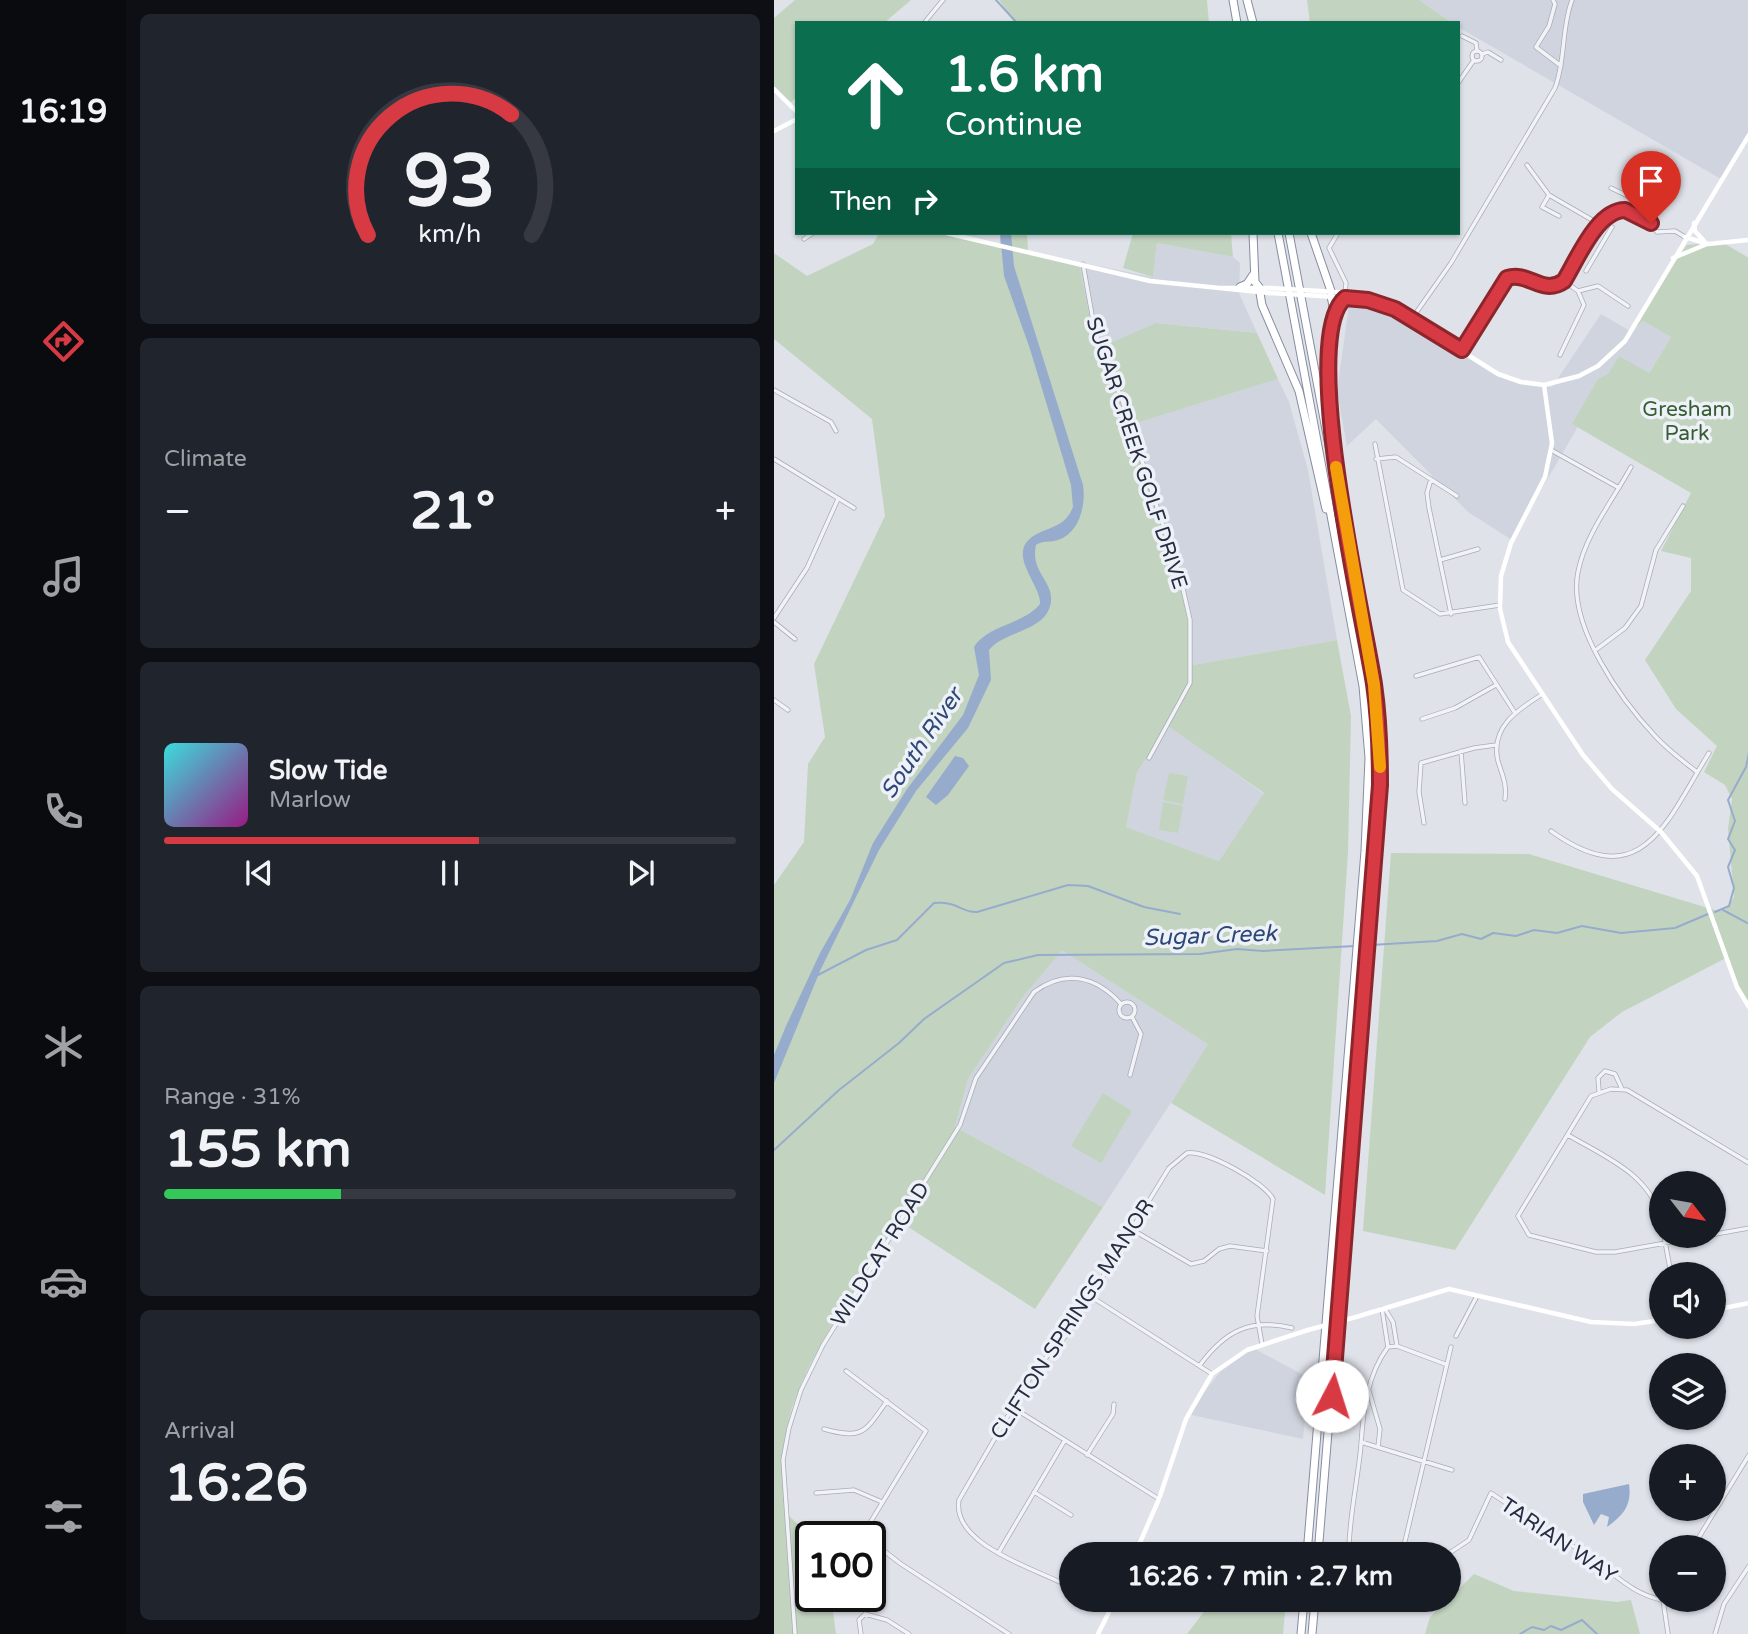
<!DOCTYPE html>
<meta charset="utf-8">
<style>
body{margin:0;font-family:"Varela Round",sans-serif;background:#20242c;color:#f1f3f6;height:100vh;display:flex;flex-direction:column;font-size:26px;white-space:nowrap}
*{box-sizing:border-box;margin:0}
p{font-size:23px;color:#9ea1a6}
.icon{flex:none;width:38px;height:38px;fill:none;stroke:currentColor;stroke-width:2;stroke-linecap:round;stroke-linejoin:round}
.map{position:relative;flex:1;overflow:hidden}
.drawer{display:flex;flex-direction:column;gap:14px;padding:14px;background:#0d0f14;width:648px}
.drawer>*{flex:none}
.hud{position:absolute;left:21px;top:21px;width:665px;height:214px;border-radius:0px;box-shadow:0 2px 5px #0004;background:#0b6e4f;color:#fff;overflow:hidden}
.needle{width:46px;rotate:121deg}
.tools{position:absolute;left:875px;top:1171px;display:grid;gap:14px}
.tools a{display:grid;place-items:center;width:77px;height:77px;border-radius:50%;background:#171b24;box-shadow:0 2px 5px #0004;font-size:35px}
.speed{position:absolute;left:21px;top:1521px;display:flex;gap:14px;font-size:35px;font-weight:700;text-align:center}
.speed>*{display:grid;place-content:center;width:91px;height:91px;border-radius:50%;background:#171b24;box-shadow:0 2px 5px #0004;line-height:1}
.speed .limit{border:4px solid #111;border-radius:10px;background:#fff;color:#111}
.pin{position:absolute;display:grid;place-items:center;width:60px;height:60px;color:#fff;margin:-72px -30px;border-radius:50% 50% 50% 0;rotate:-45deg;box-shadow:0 0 7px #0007}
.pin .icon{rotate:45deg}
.me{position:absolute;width:77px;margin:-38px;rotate:5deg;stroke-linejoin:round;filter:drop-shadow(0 0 5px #0008)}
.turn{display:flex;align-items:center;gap:24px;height:147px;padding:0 35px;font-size:32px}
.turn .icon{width:91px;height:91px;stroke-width:2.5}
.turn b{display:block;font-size:49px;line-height:60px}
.then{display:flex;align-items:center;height:66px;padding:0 35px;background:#0003;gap:14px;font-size:26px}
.big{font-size:52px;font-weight:800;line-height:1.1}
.drawer .card{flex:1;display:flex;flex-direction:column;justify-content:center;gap:10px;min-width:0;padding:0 24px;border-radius:10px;background:#20242c}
.drawer .dial{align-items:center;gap:0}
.dial svg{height:182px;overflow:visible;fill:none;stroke:#363941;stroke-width:7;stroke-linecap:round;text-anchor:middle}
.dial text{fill:#f1f3f6;stroke:none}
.song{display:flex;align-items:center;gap:21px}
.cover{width:84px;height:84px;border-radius:10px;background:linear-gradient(135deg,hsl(180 70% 55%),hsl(310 70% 35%))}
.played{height:7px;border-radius:4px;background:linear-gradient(90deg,#d83a43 55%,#363941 55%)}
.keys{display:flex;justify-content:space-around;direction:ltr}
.heat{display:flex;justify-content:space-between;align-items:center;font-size:38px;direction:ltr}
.charge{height:10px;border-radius:5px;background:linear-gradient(90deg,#34c759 31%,#363941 0)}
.trip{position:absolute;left:285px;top:1542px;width:402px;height:70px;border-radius:35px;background:#171b24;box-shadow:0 2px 5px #0004;font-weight:800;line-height:70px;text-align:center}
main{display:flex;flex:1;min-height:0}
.menu{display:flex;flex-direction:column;width:126px;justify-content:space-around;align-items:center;background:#090b0e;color:#9ea1a6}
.menu .icon{width:49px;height:49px}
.menu .active{color:#d83a43}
.menu b{font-size:32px;color:#f1f3f6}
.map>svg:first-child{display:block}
.built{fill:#d0d4de}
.green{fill:#c2d4bf;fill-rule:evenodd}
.water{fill:#97accc}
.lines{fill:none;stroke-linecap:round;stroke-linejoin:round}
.stream{stroke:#97accc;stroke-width:2}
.street-casing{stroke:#a8acb7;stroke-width:5}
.highway-casing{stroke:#858da1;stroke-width:9}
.street{stroke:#f2f3f7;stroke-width:3.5}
.secondary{stroke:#fff;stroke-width:4.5}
.highway{stroke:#fff;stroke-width:7}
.secondary-bridge{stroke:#fff;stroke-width:4.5}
.route-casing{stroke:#8c262c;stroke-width:18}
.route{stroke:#d83a43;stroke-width:12}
.slow{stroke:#f59e0b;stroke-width:12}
.labels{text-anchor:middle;stroke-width:7;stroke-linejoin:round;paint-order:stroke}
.park-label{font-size:21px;fill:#375e33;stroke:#eef1f7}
.street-label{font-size:21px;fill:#262e41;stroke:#eef1f7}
.water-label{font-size:23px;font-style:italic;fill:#2d4878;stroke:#eef1f7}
</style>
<main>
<nav class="menu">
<b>16:19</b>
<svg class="icon active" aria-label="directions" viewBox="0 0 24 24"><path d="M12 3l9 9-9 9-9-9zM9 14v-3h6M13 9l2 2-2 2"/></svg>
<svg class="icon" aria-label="music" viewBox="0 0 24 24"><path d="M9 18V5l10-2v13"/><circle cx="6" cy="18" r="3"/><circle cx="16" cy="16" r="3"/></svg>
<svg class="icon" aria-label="phone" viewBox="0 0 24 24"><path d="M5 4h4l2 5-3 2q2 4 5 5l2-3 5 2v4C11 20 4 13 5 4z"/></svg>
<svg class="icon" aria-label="climate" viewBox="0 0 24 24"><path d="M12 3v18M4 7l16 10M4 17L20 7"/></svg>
<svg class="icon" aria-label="car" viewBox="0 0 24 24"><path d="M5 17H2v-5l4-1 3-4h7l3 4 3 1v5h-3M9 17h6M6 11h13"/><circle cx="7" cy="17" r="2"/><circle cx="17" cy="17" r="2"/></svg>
<svg class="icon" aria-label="filters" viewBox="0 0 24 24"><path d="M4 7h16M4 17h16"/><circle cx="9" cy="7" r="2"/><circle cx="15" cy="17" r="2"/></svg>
</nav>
<section class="drawer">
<div class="card dial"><svg viewBox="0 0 100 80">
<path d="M14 69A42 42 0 1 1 86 69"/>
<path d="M14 69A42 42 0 0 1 77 16" stroke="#d83a43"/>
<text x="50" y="56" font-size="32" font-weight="700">93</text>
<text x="50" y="72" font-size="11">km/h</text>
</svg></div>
<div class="card"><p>Climate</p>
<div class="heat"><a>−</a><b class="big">21°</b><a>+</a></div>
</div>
<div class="card">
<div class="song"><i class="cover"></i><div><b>Slow Tide</b><p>Marlow</p></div></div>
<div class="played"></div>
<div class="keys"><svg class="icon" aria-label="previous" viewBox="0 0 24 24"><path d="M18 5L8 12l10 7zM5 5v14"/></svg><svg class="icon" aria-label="pause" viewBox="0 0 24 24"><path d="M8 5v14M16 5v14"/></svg><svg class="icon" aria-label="next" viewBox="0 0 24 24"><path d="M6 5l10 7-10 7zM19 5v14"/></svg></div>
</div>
<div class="card"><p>Range · 31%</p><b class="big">155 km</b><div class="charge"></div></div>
<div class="card"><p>Arrival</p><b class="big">16:26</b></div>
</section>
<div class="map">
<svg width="975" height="1634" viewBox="0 0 975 1634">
<rect width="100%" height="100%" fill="#dfe2e9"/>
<!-- built -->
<path class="built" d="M645,0H974V135L947,179L684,27V23H678Z
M383,243L459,257L466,263L465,293L483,333L383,323L322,349L305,262L379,277Z
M585,293L637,320L716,372L744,383L778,387L827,314L858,332L869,321L897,337L874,374L845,356L738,540L694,512L602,419L573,446L563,392L576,297Z
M504,379L515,402L534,470L563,640L419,665L417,632L355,425Z
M394,725L490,794L445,861L352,827L363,772Z
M288,949L435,1044L329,1207L181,1127L194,1079L249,997Z
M479,1348L535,1378L529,1439L413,1414L446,1372Z"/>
<!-- green -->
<path class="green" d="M21,0H137L110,23H23V97L16,103L0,87V18Z
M225,0H433L435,23H241Z
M533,0H645L678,23H536Z
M105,233H176L225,248L227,233H253L254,251L305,262L322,349L382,323L483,333L504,379L356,425L409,588L419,665L563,640L577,716L574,852L551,1195L397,1103L434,1044L288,950L249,997L194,1079L181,1127L329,1207L261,1309L125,1221C85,1289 14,1372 9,1454C8,1473 11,1494 12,1513L37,1537V1596H57L62,1634H0V885L30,842L34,764L51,737L40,664L111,516L98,419L0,339V253L33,276L99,244ZM394,726L490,793L445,861L352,827L363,772Z
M359,233H457L459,257L383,243L379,277L349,268Z
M948,242L975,258L974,1007L967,996L952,958L848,1012L816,1037L681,1250L589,1231L617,853L755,854L944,911L951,910L960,897L954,829L958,799L951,785L930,772L943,746L902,709L871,660L917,591V558L887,551L917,493L798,424L824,379L834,374L845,356L875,373L897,337L869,321L858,332L883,287L913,245Z
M395,773L414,776L409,804L389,800Z
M389,802L409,806L404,833L385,830Z
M329,1093L358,1111L327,1163L297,1146Z
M700,1574L740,1591L843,1602L857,1600L866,1634H651L656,1617Z
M439,1600H512L509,1634H413Z"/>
<!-- water -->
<path class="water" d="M226,233H237L240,266L309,485C312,504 306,533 284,540C276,543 269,540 262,545C256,571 279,581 277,601C274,632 230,630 215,650L217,680L194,728L142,791L105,850L46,971L0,1083V1055L12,1026L46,953L76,900L99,843L133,789L189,715L205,675L200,647C215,624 249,625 266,604C268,585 230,553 261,535C277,526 291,527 299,507L297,485L256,349L230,276Z
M181,756L189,758L195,766L174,795L162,805L152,797Z
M855,1484C858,1505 850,1515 833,1527L835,1517L827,1514L820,1525L809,1502V1494Z"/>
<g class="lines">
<!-- stream -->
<path class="stream" d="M222,0L243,23
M949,910L975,924
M941,912L955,906L960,888L954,867L961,850L954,839L961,821L954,800L972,767L975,752
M597,945L663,941L688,934L707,939L719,933L742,936L760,930L783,933L808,926L847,933L901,928L934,914
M44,975L92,950L123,940L160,903C184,901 188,913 203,912L294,885L314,886L370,907L406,914
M0,1150L65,1090L125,1043L150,1019L230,963L264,955L426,954L463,949L489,951L581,946
M746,1634L758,1627L770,1630L777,1626L787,1630L808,1620L823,1634"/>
<!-- street casing -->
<g class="street-casing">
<path id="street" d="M779,0L781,4L775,26L762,47L787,66
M150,23L169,0
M688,36L702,43L703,51
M698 56a5 5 0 1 1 10 0a5 5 0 1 1-10 0Z
M708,54L714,52L727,60
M684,83L700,60
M753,165L775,195
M837,188L860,199L855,211
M785,216L768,207L775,195L825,224
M564,233L555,248L572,283L571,294
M30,239L39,233
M309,264L321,332L348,400L407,580L416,620V683L375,758
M812,271L838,227
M790,281L804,291L824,286L854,306
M637,320L677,263L781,88C792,59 787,29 798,0
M688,350L730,280C752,267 767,297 790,281C804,260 823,210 851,210L877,224L883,232L901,231L911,237
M786,355L810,305L804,291
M0,390L57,422L62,431
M601,444L629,590L666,614L726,605
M777,450L845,488
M0,459L80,508
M602,459L622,457L683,496
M857,467C839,500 811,535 804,572C793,625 847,700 882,737C894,750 909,761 923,772
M657,479L653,493L655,508L677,614
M666,560L704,549
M0,618L33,568L64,499
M0,622L21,639
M823,649L851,628L867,606L882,550L909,506
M642,676L705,657L741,713
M0,700L14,710
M648,719L681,708L722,685
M687,751L691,803
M731,799C733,783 728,775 724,761C716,728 743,710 767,695
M650,823L645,792L647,763L700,748L722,745
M777,831C869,897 893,820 935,753
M345 1010a8 8 0 1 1 16 0a8 8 0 1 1-16 0Z
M356,1075L367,1034L358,1017
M825,1091L824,1078L831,1071L841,1074L848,1089
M794,1135C831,1157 878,1175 887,1221
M975,1163L853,1090L837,1089L817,1096L744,1216L755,1235L822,1252H841L975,1228
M357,1229L417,1264L430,1261L445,1249L456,1246L493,1251
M890,1236L897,1274
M316,1296L438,1374
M608,1309L614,1347C593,1375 589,1411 587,1445C584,1479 576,1512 575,1547L615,1554
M611,1309L619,1322L623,1346
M682,1336L703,1296
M614,1347L623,1346L671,1364
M426,1365C451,1331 476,1318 518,1328
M72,1371L152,1431L88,1536
M595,1391L606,1429L604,1447
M238,1407L385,1499
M50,1429C89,1440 91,1432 113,1401
M587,1442L678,1470
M313,1455L339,1414L340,1404
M260,1492L297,1515
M42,1493L80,1490L108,1502
M96,1540L127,1564L235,1634
M919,1547L975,1455
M225,1552L291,1440
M628,1554L677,1347
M674,1554L695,1540L717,1493C752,1517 788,1538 823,1562C845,1578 860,1594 888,1600
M298,1588C266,1570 177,1546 185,1500L260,1371L295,1332L395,1168L413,1153C433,1150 490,1182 499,1199L483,1316L488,1344
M317,1600L336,1610
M601,1600H616
M889,1600L894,1634
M21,1634L9,1460L15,1428L27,1390L49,1345L186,1125L202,1078L260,992C291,969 322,976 347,1004
M87,1634L85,1620L91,1614L113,1620L135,1634
M941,1634L950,1604L975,1566"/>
</g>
<!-- highway casing -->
<g class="highway-casing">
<path id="highway" d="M459,0L463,23
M473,0L479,23
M479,233L481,282L485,287
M504,233L589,686L595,758L591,851L533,1554
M515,233L600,685L606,756L603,835L544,1554
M537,233L557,291
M466,287L473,284L479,275
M486,293L488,305L525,391L552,509
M557,296L560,311L555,384L561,454
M560,310L571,298
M527,1634L530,1600
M538,1634L541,1600"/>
</g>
<!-- street -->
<use href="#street" class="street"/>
<!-- secondary -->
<path class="secondary" d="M0,89L23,112
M0,131L23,119
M920,223L921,231L930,241
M172,233L376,281L495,293
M911,237L934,244L975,240
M899,258L933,244
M447,288H495
M546,291L586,294L621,309L724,374L747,382L770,385L805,376L824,366L851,341L975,135
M547,296L594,300
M770,385L778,443L771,477L737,543L727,576L726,609L734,642L809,755L838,789L887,832L923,876L963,987L975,1007
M940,1310L975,1303
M582,1317L675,1289L817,1322L860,1324L887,1320
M361,1554L385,1499L412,1419L438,1374L473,1350L534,1330
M324,1634L341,1600"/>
<!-- highway -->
<use href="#highway" class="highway"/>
<!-- secondary-bridge -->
<path class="secondary-bridge" d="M495,288L546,291
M495,293L547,296
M534,1330L582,1317"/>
</g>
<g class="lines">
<!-- route casing -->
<g class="route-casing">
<path id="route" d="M558,1396L606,785C606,751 605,718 600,684C590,619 524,338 571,298L594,300L621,309L688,350L733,278C755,271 768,296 790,281C803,260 823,210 851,210L877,223"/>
</g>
<!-- route -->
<use href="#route" class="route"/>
<!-- slow -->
<path class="slow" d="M562,467L600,685L606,767"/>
</g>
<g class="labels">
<!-- park labels -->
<g class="park-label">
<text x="913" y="416">Gresham<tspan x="913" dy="24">Park</tspan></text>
</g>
<!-- street labels -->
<g class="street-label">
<text transform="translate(363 453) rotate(72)" y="7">SUGAR CREEK GOLF DRIVE</text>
<text transform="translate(106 1254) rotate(-58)" y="7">WILDCAT ROAD</text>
<text transform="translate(298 1319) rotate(-57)" y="7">CLIFTON SPRINGS MANOR</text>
<text transform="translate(785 1540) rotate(34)" y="7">TARIAN WAY</text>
</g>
<!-- water labels -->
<g class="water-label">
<text transform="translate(147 743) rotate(-56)" y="8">South River</text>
<text transform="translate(436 935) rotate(-2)" y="8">Sugar Creek</text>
</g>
</g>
</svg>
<div class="tools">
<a><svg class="needle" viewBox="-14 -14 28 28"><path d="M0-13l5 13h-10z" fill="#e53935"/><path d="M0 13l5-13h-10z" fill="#9ea1a6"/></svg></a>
<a><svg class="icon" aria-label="sound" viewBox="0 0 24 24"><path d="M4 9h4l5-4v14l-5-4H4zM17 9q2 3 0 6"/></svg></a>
<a><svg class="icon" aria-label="layers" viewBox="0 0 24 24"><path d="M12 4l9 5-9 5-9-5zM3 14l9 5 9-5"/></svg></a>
<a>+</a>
<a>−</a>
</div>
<div class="speed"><div class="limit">100</div></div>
<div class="pin" style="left:877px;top:223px;background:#d93025"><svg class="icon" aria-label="arrive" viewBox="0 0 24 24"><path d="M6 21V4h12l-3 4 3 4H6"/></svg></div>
<svg class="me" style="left:558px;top:1396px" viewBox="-20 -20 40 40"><circle r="19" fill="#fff"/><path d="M0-13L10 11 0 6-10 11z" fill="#d83a43"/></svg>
<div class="trip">16:26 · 7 min · 2.7 km</div>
<div class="hud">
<div class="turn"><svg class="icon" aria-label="ahead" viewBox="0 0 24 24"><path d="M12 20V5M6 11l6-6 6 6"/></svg><div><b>1.6 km</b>Continue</div></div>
<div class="then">Then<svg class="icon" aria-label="right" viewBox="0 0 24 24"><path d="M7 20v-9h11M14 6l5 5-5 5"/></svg></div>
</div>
</div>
</main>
